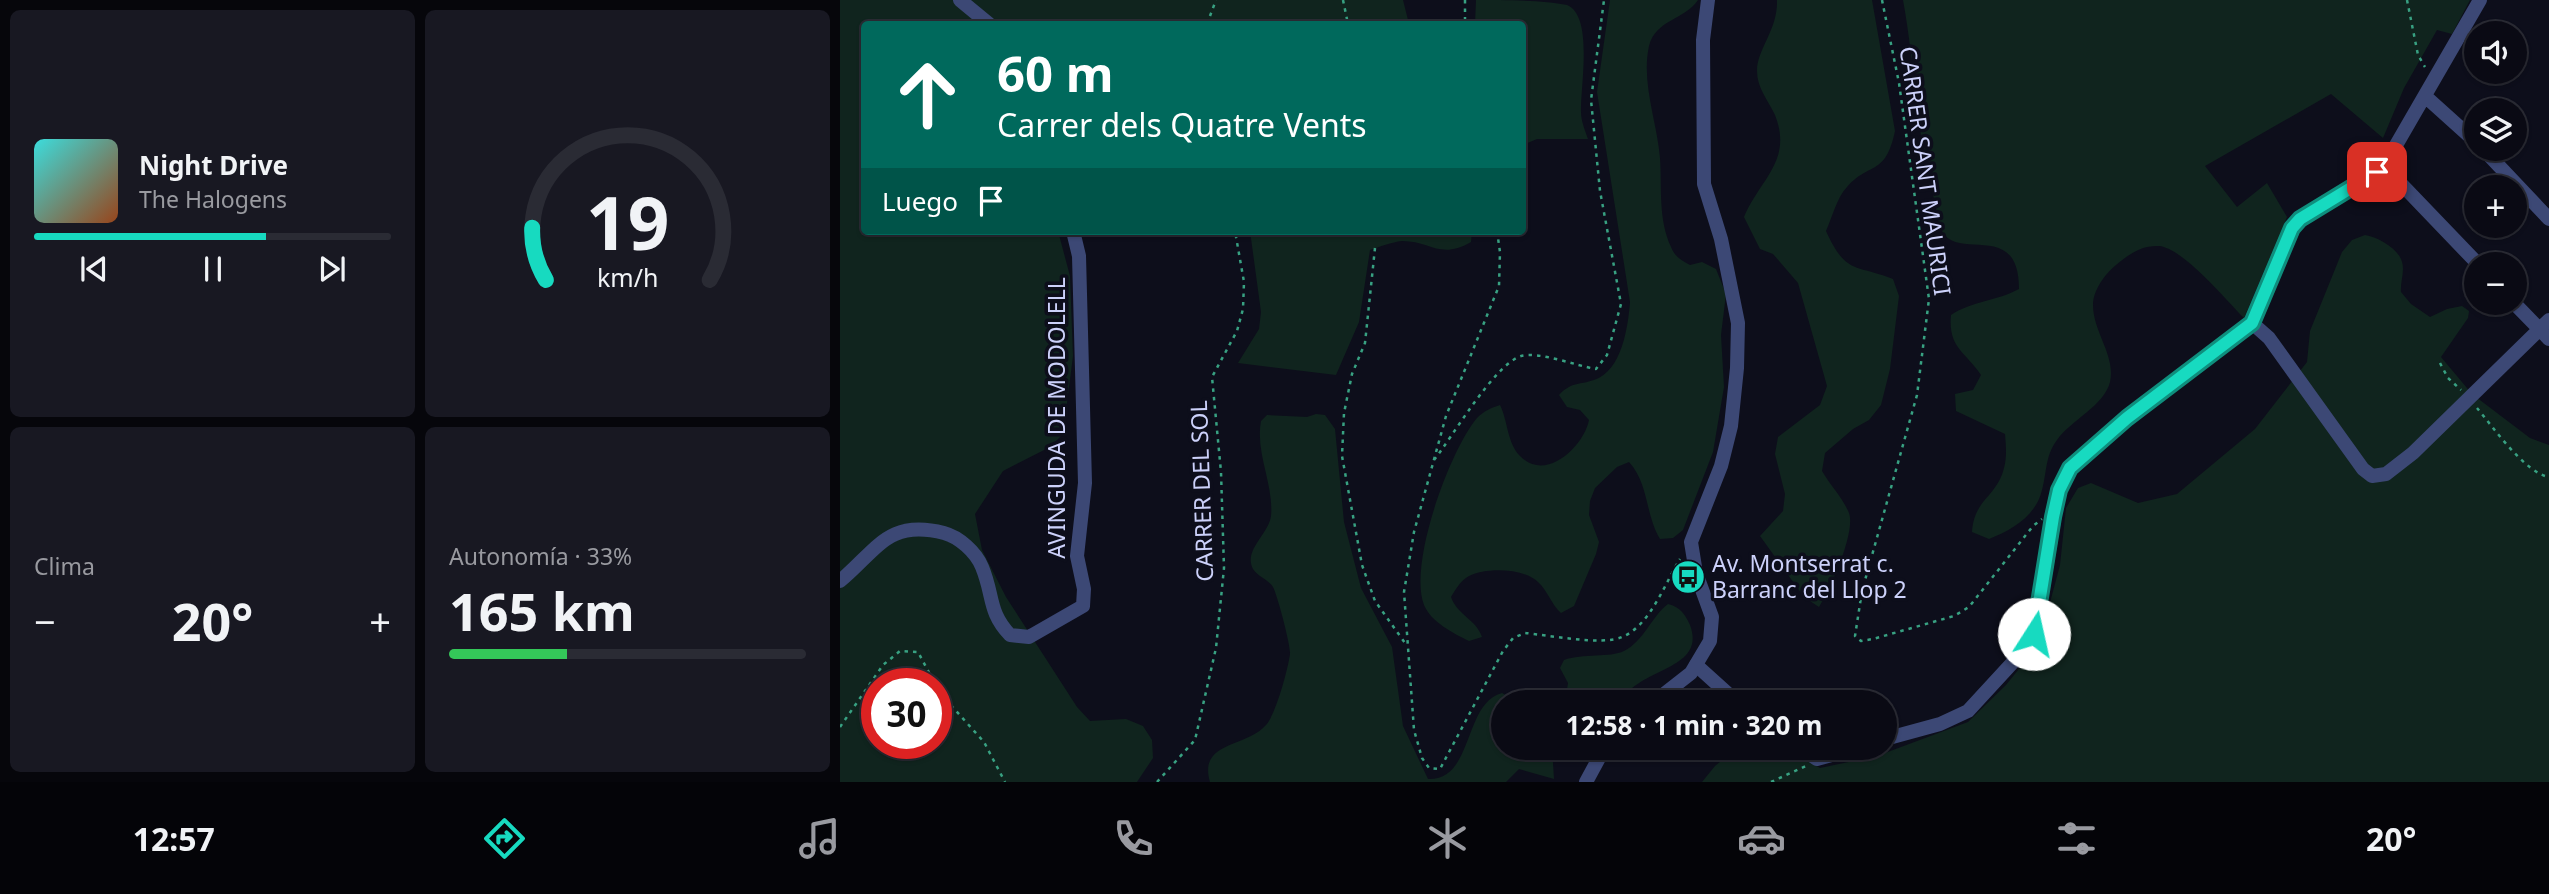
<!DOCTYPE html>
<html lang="es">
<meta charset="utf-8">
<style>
body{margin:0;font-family:"Noto Sans",sans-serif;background:#181822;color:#f1f3f6;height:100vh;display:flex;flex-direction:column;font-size:26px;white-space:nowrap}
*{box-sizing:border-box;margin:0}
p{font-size:23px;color:#999aa0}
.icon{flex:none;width:38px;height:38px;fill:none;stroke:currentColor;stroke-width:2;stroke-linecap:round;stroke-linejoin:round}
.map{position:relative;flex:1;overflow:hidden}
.side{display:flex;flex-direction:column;gap:10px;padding:10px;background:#06060b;width:840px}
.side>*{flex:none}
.top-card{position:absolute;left:21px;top:21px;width:665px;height:214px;border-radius:7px;box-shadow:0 2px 5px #0004,0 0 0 2px #2a2b34;background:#00695c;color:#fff;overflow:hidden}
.tools{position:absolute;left:1624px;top:21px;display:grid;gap:14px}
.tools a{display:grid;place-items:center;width:63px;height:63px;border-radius:50%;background:#0a0a14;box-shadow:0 2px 5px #0004,0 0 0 2px #2a2b34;font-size:35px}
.speed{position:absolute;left:21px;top:668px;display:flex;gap:14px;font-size:35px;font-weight:700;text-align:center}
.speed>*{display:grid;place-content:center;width:91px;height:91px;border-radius:50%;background:#0a0a14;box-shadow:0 2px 5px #0004,0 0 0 2px #2a2b34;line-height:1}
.speed .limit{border:10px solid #d22;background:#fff;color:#111}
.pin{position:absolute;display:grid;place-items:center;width:60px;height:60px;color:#fff;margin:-30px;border-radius:14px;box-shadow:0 4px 10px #0006}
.me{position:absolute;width:77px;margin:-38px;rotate:10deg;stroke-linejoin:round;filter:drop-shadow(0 0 5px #0008)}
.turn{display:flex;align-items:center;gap:24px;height:147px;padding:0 21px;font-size:32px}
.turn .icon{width:91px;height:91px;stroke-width:2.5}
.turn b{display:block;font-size:49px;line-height:60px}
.then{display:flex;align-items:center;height:66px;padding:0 21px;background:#0003;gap:14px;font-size:26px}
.big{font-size:52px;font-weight:700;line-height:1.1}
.side .tile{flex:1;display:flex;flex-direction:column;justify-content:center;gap:10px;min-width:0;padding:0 24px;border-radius:10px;background:#181822}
.side .dial{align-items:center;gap:0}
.dial svg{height:182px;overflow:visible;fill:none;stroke:#2a2b34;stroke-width:7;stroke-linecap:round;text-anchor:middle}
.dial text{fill:#f1f3f6;stroke:none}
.song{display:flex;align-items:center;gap:21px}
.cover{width:84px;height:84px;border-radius:10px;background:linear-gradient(135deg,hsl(180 70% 55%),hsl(20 70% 35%))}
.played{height:7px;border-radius:4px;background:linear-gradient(90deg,#17dac0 65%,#2a2b34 65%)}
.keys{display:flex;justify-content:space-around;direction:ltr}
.heat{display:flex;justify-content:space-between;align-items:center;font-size:38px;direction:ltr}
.charge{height:10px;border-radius:5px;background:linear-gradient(90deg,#34c759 33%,#2a2b34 0)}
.side .tiles{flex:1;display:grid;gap:10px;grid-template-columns:repeat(2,1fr)}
.trip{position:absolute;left:651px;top:690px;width:406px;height:70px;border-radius:35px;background:#0a0a14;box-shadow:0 2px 5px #0004,0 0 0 2px #2a2b34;font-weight:700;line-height:70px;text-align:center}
.menu{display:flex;height:112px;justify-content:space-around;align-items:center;background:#040408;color:#999aa0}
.menu .icon{width:49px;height:49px}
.menu .selected{color:#17dac0}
.menu b{font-size:32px;color:#f1f3f6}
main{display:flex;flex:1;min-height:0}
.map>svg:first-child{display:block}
.green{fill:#10241e;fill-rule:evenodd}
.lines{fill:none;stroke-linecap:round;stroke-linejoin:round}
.path{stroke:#38a182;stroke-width:2.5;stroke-dasharray:3.5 5;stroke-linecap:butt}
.minor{stroke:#3c4875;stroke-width:14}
.tertiary{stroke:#3c4875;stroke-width:14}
.route-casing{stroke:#0f8e7d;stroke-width:18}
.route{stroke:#17dac0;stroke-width:12}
.labels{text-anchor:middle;stroke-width:7;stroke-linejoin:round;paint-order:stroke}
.street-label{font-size:23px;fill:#ccd1fa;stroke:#0d0e1b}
.poi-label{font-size:23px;fill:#ccd1fa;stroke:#0d0e1b;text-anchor:start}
</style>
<main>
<section class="side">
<div class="tiles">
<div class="tile">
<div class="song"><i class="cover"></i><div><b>Night Drive</b><p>The Halogens</p></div></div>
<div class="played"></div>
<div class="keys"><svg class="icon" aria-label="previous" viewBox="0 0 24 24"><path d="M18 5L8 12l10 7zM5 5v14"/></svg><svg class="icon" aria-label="pause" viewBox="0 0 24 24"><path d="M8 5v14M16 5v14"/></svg><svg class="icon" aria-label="next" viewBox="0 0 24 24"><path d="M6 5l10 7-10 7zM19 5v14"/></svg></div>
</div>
<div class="tile dial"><svg viewBox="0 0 100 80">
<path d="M14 69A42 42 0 1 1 86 69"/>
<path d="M14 69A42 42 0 0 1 8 46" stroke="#17dac0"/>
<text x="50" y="56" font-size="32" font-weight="700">19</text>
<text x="50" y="72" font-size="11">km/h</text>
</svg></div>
<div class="tile"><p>Clima</p>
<div class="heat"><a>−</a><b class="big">20°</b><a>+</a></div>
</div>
<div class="tile"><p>Autonomía · 33%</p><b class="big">165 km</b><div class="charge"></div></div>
</div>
</section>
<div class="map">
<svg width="1709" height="782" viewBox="0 0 1709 782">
<rect width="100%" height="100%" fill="#0d0e1b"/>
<!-- green -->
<path class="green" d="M0,0H563L569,24H24V231H218L230,276L233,356L223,434L210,447L163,471L135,514L142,550L166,597L237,707L250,721L286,719L303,726L312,740L313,758L297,782H0ZM37,684H96V744H37Z
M636,0C662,0 703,0 727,5C754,16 740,88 741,112C741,121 745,130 748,139H697L683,145L682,24H635Z
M770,0H858C845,20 816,19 809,46C801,83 817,121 820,158C822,188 818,219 831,247C835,257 841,260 850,265L862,262L876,269L886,294L881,335L884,387L873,452L843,530L833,538L820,539C805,514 809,484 789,462L777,467L755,488L750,501L749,515L759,542L756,554L734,606L721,613C711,604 708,591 698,582C684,568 646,567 629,576C620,581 616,589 611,597C618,616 636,619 642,637L629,641C613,633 591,622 584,605C568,564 610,450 637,418C644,411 651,408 660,405C668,421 667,443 680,456C706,483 744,446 749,420L740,410L727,407L719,395C731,382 739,385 754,380C782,371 788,327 790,302L757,92Z
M937,0H1032L1055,131C1045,177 1030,161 1007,187C997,197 992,218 986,231C1006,275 1015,264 1053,279L1059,296L1050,369L1041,405L1029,420L1013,429L985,453L982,471C990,485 1003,498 1009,513C1016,532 990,590 979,607L964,597L920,536L943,511L945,494L935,454L938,437L980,405L987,386L958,283L933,254L920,249L904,217C920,179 953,161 935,115C928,100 917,88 917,71C917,49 938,30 937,0Z
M1063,0H1630L1612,34L1597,30L1564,88L1543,138L1491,94L1365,166L1397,207L1427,183L1447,217L1404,318C1386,300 1343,248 1319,246C1302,245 1289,254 1276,265C1265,274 1253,290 1253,305C1253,332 1276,356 1270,382C1264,406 1231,420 1217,440C1205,456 1207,472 1202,490C1196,516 1172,530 1149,539L1132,532C1134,499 1157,497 1164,468C1167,457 1166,446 1165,434L1116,411L1115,394L1133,390L1141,375C1125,351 1108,348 1111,315C1132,301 1157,301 1179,289C1179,219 1118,262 1102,231C1097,221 1096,206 1093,195C1076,131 1075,65 1063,0Z
M410,231H632L631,242C600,260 591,241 562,241C552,242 539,247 530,250L519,322L496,375L398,363L419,329L421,312Z
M1525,235C1538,237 1559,249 1562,262C1565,271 1560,283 1561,292L1571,304L1590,317L1607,309L1622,306L1629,311L1628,318L1601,357L1632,394L1690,438L1709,445V782H862L875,766L898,747H943L980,768L1037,756L1128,722L1166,685L1199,644L1220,565L1226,508L1238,488L1251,483L1298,503L1337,494L1415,429L1467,362L1470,331L1502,252L1512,240Z
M476,414L485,415L495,429L504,522L521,588L552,647L563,726L588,779C634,781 623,703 662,693L677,702H663V747H712L714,779L679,769L666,782H370C358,741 406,748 426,725C436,714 448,669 450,654C451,646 437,594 433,587C428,579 418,577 413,569C403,550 429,534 431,516C434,484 415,453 421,421L427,415L467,417Z
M828,604C840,607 845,614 850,625C867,671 798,667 781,702H725L728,683L720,668L724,660C743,653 770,658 784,651C804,641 811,617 828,604Z"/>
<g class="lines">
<!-- path -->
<path class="path" d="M503,0L508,24
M625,0V24
M1042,0L1059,83L1089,299L1077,395L1022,591L1015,636L1021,641L1033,639L1114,616L1129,607L1193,526L1202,519
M1567,0L1578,55L1585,67
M367,24L376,0
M657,231L660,252L659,286L606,416L574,532L564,592L574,730L582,758L589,768L600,769L663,651L673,638L685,633C708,635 762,646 782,637C810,626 825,583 840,559
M535,248L525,343L512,374L504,413L502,456L522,565L535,601L565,643
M1600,363L1608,378L1621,390
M1637,408C1653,427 1685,473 1709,477
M594,460C613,436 654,365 681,356C699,351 737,366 756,369L767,355L781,304L760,191L751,100L764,0
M0,727L43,665L60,651L78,652L100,693L144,742L165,782
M317,782L355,740L376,648L384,568L381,472L372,377L397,331L403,309L404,282L395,231
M931,782L966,766"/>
<!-- minor -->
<path class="minor" d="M120,0L149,24
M1586,97L1636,142
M1643,149L1709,219
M1544,166L1638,264
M1674,303L1709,339
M1412,323L1429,338L1523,469L1532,476L1546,474L1573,453L1709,320
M0,581C38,549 48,519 104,533C119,537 136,552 142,567C154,596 148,612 170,635L189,637L243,606L244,589L237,556L245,483L239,256L233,231
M856,665L897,702
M1045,739L1100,724L1128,711L1186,648L1197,623L1219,490L1229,468L1287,418L1412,323L1452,228L1459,219L1544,166L1640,0
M958,747L977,759L1021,747"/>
<!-- tertiary -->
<path class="tertiary" d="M814,702L851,673L870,641L872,617L856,573L851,542L881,466L891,426L897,368L898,323L881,239L864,184L863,40L868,0
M746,782L765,747"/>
</g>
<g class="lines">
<!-- route casing -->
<g class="route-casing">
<path id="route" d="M1194,634L1213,517L1219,490L1230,468L1287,418L1412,323L1452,228L1460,219L1537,172"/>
</g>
<!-- route -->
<use href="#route" class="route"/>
</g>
<!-- icons -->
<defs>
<g id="bus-disc" transform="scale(1.75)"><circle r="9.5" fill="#17dac0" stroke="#0d0e1b"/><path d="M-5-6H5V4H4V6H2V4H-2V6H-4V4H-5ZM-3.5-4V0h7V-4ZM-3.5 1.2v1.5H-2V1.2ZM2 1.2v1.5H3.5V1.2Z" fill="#111"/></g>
</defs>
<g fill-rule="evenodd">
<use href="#bus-disc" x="848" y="577"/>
</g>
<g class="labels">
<!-- street labels -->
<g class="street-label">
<text transform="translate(1085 171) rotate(82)" y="8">CARRER SANT MAURICI</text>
<text transform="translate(217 418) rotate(-90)" y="8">AVINGUDA DE MODOLELL</text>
<text transform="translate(362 491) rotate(-92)" y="8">CARRER DEL SOL</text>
</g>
<!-- poi labels -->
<g class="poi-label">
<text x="872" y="572">Av. Montserrat c.<tspan x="872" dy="26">Barranc del Llop 2</tspan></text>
</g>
</g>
</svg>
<div class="tools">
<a><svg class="icon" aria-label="sound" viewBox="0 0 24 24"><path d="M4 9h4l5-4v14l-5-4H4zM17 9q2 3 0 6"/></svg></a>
<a><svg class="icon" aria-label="layers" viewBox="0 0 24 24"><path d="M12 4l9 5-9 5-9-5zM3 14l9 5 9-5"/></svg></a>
<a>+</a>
<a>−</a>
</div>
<div class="speed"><div class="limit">30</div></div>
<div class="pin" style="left:1537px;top:172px;background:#d93025"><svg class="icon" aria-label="arrive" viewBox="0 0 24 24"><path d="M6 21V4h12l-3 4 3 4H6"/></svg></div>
<svg class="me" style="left:1194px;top:634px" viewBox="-20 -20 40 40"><circle r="19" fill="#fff"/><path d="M0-13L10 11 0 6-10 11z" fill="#17dac0"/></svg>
<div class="trip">12:58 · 1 min · 320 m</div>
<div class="top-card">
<div class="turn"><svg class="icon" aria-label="ahead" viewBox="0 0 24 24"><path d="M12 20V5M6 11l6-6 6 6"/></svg><div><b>60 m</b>Carrer dels Quatre Vents</div></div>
<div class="then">Luego<svg class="icon" aria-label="arrive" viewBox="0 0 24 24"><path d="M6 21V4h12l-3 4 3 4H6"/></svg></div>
</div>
</div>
</main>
<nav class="menu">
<b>12:57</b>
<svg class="icon selected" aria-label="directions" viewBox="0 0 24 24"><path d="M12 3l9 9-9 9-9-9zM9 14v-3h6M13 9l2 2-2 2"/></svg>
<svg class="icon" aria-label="music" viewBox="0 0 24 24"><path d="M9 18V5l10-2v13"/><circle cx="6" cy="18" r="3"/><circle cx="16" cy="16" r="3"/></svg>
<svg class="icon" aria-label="phone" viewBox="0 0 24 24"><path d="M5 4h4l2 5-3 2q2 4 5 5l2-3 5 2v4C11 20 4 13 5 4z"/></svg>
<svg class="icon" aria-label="climate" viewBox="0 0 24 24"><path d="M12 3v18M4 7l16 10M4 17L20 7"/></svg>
<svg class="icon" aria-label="car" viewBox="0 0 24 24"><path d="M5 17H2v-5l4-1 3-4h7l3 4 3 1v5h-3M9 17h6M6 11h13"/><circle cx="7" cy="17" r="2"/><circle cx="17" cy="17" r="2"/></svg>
<svg class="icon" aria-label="filters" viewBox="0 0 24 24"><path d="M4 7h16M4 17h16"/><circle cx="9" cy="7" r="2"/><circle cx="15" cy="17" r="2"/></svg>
<b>20°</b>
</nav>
